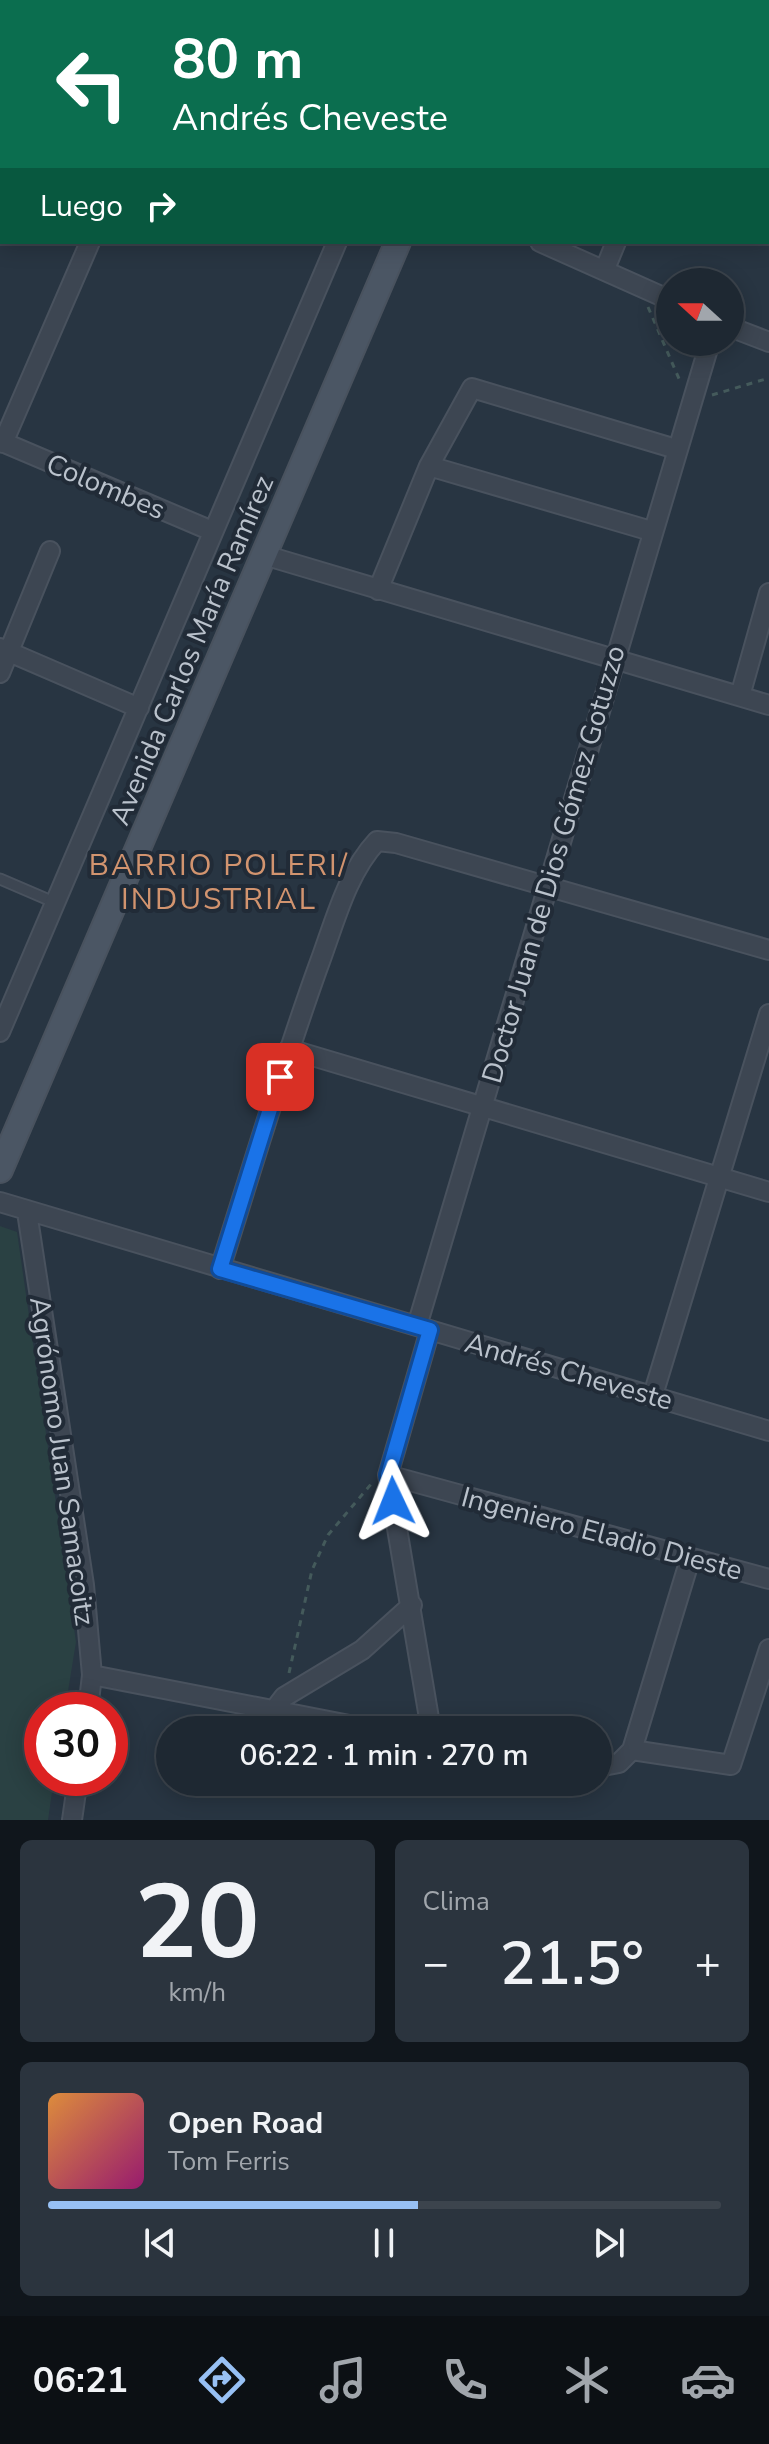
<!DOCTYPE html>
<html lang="es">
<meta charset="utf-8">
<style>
body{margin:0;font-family:"Nunito Sans",sans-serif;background:#2b343e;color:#f1f3f6;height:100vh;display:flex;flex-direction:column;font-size:30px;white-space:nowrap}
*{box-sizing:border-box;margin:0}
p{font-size:26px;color:#a1a6ac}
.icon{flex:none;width:44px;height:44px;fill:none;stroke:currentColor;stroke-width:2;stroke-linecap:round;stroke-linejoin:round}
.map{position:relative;height:1820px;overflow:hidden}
.panel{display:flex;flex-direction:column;gap:20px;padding:20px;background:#10161c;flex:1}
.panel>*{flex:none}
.banner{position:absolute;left:0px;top:0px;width:770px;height:244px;box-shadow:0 4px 20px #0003,0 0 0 2px #3c444d;background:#0b6e4f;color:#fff;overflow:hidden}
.needle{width:52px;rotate:291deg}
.fabs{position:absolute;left:656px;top:268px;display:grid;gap:16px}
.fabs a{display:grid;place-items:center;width:88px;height:88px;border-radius:50%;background:#1e2832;box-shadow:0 4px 20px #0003,0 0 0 2px #3c444d;font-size:40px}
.speed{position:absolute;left:24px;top:1692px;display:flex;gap:16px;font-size:40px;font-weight:700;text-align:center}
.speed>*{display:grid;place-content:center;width:104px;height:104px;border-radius:50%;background:#1e2832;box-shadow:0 4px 20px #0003,0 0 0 2px #3c444d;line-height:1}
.speed .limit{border:12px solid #d22;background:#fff;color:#111}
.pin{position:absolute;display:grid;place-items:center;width:68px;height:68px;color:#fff;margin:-34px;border-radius:16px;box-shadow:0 4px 12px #0006}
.me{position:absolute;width:88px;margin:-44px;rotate:358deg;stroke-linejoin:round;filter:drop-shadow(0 0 6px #0008)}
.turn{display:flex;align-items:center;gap:28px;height:168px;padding:0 40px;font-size:36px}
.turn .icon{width:104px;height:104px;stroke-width:2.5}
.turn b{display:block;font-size:56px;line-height:68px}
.then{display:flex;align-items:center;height:76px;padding:0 40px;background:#0003;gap:16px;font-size:30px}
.big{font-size:60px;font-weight:600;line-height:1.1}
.panel .tile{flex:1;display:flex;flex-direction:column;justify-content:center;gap:12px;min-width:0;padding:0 28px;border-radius:12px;background:#2b343e}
.panel .dial{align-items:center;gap:0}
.dial b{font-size:104px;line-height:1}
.song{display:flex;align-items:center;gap:24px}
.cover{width:96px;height:96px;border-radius:12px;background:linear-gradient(135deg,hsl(30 70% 55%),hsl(320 70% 35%))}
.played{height:8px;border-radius:4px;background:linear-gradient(90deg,#97c0f4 55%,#3c444d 55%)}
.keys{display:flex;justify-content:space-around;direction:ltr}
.heat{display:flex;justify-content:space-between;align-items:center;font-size:44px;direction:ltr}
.panel .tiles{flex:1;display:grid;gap:20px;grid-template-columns:1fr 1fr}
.tile:last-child{grid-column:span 2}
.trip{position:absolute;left:156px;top:1716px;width:456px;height:80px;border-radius:40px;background:#1e2832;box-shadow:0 4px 20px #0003,0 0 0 2px #3c444d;font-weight:600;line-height:80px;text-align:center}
.menu{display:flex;height:128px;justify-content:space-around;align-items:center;background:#0c1014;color:#a1a6ac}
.menu .icon{width:56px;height:56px}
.menu .current{color:#97c0f4}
.menu b{font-size:36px;color:#f1f3f6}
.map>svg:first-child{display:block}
.green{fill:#2a4143}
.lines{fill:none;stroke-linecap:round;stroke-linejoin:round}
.lane-casing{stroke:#49525e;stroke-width:13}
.street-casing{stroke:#49525e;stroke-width:22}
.secondary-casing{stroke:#49525e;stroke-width:28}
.path{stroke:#445a5b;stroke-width:3;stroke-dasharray:6 6;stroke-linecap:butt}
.lane{stroke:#3d4652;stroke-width:9}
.street{stroke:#3d4652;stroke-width:18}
.secondary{stroke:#4b5664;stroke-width:24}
.route-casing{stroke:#114b97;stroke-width:20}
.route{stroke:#1a73e8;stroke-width:14}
.labels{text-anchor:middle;stroke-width:8;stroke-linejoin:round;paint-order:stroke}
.street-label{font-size:28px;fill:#bac2cc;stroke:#212b37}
.neighbourhood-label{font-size:30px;letter-spacing:2px;fill:#d2946f;stroke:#212b37}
</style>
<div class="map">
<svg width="769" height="1820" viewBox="0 0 769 1820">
<rect width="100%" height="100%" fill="#283542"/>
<!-- green -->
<path class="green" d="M0,1226L17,1232L76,1642L65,1710H42V1778H54L48,1820H0Z"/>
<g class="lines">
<!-- lane casing -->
<g class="lane-casing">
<path id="lane" d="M0,879L56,903"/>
</g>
<!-- street casing -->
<g class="street-casing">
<path id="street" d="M193,2L194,0
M445,2L446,0
M718,2L719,0
M768,31H769
M540,242L670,300
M605,269L616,242
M730,327L769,342
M0,441L212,531
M3,443L90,242
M429,466L651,531
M264,555L769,705
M378,590L429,466L472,388L676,449
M0,648L139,708
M0,673L50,551
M740,696L769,593
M0,1032L337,242
M289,1049L769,1192
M0,1202L769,1431
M27,1212L84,1585L92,1675L88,1710
M220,1269C252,1168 282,1067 318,967C334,925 346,874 377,841L396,843L769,950
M417,1326L710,342
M430,1330L388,1475L431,1730
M653,1395L769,1014
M388,1475L769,1579
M92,1675L375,1730
M274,1710L284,1697L362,1650L412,1605
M632,1750L731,1765L769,1649
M598,1767L619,1763L632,1750L690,1559
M72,1820L78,1778"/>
</g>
<!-- secondary casing -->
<g class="secondary-casing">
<path id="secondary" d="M507,2V0
M0,1170L398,242"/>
</g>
<!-- path -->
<path class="path" d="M648,307L680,381
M712,395L769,378
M289,1673L312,1570L328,1535L372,1483"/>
<!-- lane -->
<use href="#lane" class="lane"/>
<!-- street -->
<use href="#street" class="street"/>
<!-- secondary -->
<use href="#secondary" class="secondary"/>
</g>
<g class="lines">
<!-- route casing -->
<g class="route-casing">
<path id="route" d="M280,1077L220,1269L430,1330L388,1475L393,1501"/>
</g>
<!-- route -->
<use href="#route" class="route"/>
</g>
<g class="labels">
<!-- street labels -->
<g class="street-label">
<text transform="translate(106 486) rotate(23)" y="10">Colombes</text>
<text transform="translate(191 650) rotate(-67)" y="10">Avenida Carlos María Ramírez</text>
<text transform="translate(553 864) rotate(-74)" y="10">Doctor Juan de Dios Gómez Gotuzzo</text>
<text transform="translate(569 1371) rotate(16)" y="10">Andrés Cheveste</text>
<text transform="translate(63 1461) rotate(82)" y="10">Agrónomo Juan Samacoitz</text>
<text transform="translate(602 1533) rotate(15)" y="10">Ingeniero Eladio Dieste</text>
</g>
<!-- neighbourhood labels -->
<g class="neighbourhood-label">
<text x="219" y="875">BARRIO POLERI/<tspan x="219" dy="34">INDUSTRIAL</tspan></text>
</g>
</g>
</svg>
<div class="fabs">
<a><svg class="needle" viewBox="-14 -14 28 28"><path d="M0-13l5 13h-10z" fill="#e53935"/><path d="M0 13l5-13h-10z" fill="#a1a6ac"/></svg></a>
</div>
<div class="speed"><div class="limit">30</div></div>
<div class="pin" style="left:280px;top:1077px;background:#d93025"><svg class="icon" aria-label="arrive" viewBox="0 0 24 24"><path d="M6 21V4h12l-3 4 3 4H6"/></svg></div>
<svg class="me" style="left:393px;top:1501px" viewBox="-20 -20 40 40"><path d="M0-17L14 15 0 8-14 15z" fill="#1a73e8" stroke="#fff" stroke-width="4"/></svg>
<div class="trip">06:22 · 1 min · 270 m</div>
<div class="banner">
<div class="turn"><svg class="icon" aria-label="left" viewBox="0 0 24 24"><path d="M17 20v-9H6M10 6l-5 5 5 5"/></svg><div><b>80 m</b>Andrés Cheveste</div></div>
<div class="then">Luego<svg class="icon" aria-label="right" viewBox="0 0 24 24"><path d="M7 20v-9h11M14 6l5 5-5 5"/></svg></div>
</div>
</div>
<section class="panel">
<div class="tiles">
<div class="tile dial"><b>20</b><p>km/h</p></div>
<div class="tile"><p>Clima</p>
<div class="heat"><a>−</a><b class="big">21.5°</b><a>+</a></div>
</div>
<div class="tile">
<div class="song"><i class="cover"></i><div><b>Open Road</b><p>Tom Ferris</p></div></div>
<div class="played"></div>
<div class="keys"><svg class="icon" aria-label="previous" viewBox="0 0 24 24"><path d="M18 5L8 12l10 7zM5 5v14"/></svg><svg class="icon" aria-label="pause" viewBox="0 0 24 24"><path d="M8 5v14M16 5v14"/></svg><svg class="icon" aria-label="next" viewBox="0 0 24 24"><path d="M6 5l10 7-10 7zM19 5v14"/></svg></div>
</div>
</div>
</section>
<nav class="menu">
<b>06:21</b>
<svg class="icon current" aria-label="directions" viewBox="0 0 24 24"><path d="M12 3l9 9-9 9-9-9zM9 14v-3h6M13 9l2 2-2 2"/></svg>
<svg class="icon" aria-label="music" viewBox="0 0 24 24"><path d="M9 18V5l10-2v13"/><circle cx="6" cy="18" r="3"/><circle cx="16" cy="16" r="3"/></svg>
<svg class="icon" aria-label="phone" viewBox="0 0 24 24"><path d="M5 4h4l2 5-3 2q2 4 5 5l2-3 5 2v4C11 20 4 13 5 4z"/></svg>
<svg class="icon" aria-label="climate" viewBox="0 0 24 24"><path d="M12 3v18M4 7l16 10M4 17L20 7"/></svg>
<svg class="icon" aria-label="car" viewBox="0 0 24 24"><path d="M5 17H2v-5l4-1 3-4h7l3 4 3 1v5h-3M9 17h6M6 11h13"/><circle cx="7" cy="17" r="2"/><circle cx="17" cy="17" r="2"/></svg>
</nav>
